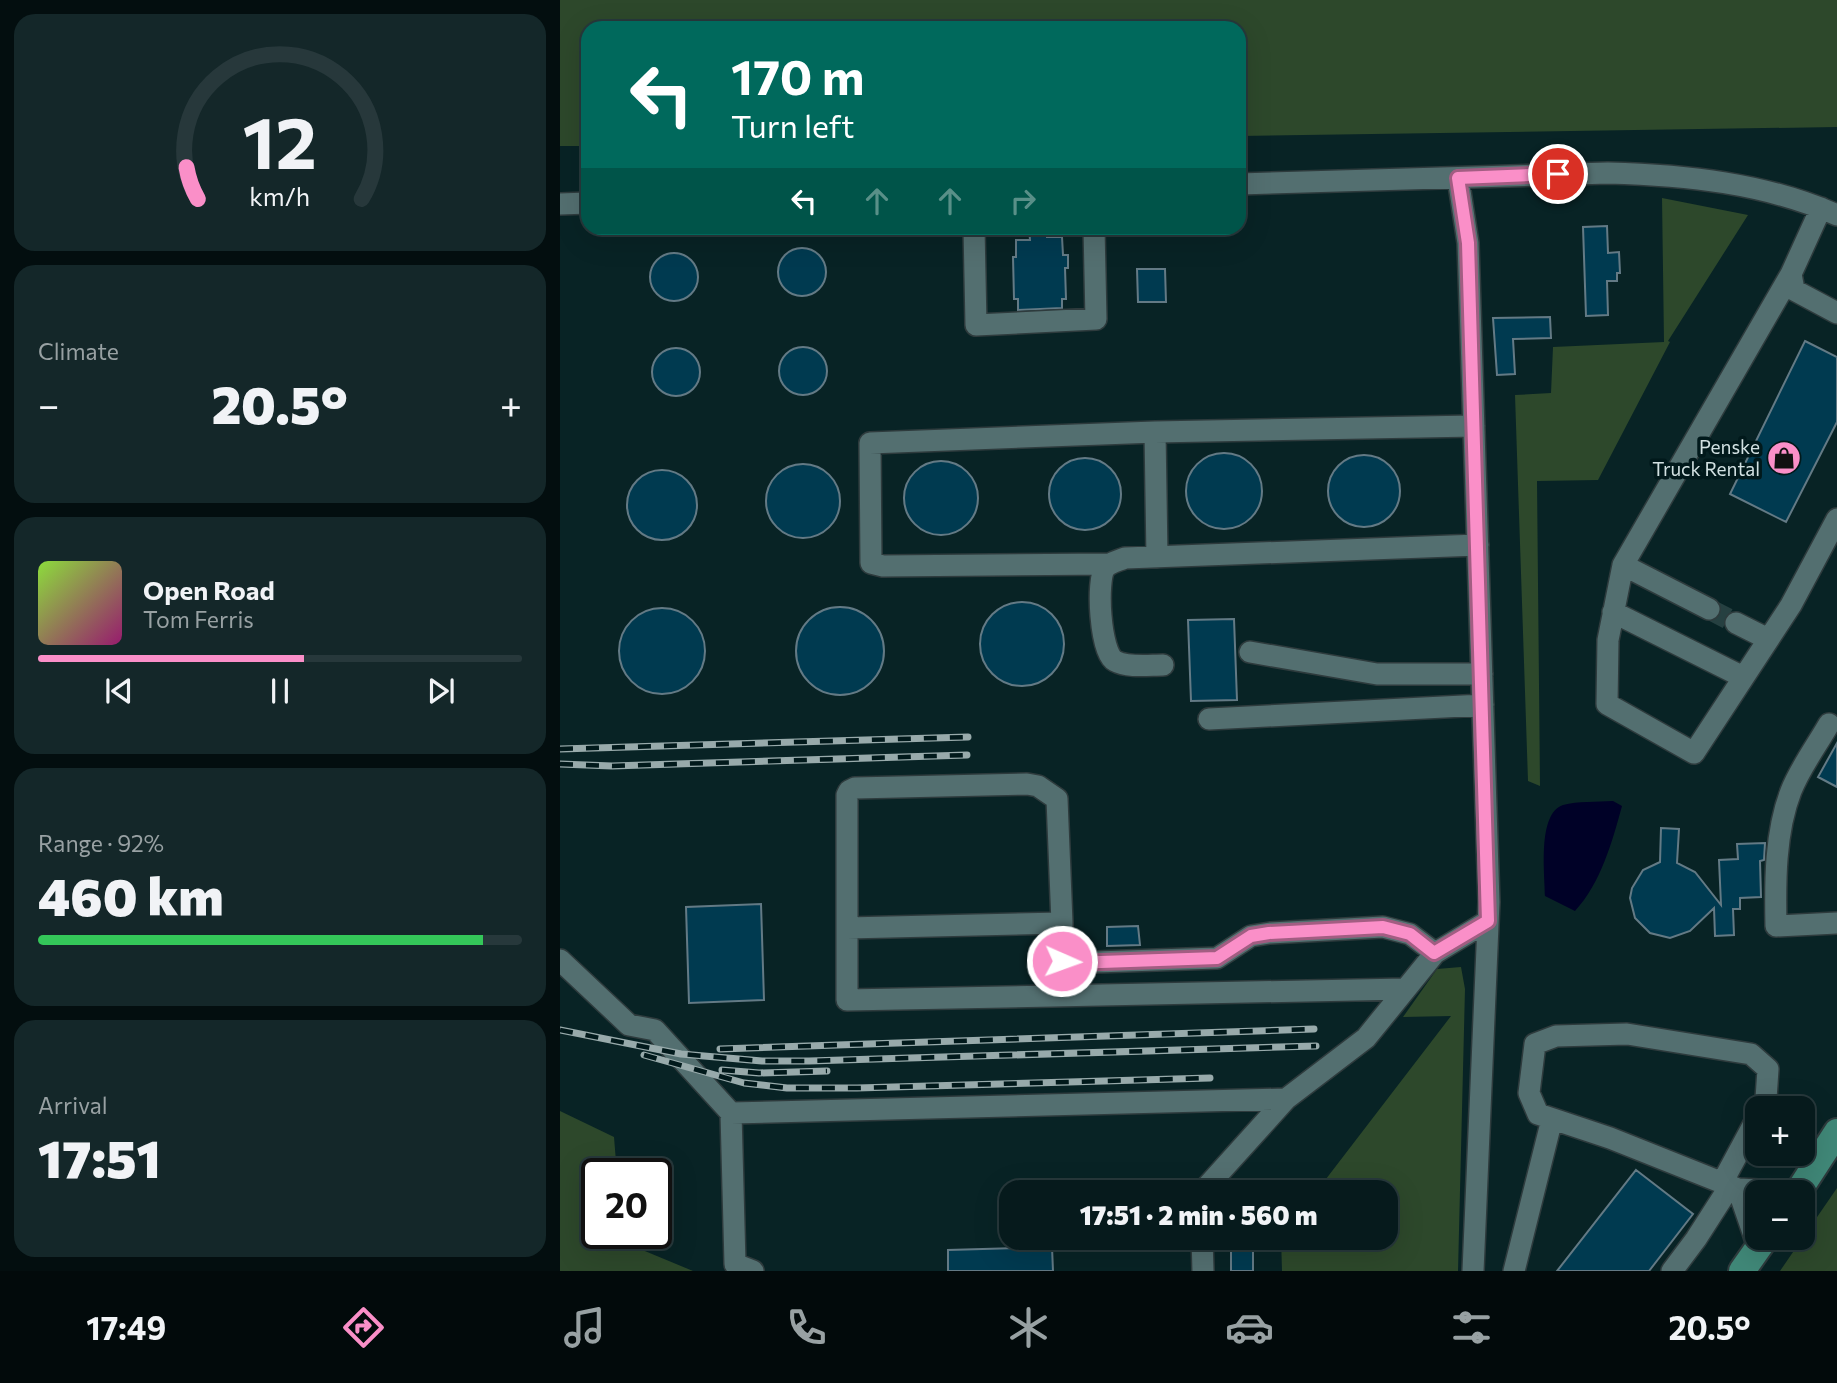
<!DOCTYPE html>
<meta charset="utf-8">
<style>
body{margin:0;font-family:Commissioner,sans-serif;background:#142729;color:#f1f3f6;height:100vh;display:flex;flex-direction:column;font-size:26px;white-space:nowrap}
*{box-sizing:border-box;margin:0}
p{font-size:23px;color:#98a1a3}
.icon{flex:none;width:38px;height:38px;fill:none;stroke:currentColor;stroke-width:2;stroke-linecap:round;stroke-linejoin:round}
.map{position:relative;flex:1;overflow:hidden}
.drawer{display:flex;flex-direction:column;gap:14px;padding:14px;background:#030e0f;width:560px}
.drawer>*{flex:none}
.guide{position:absolute;left:21px;top:21px;width:665px;height:214px;border-radius:21px;box-shadow:0 7px 28px #0002,0 0 0 2px #27383b;background:#00695c;color:#fff;overflow:hidden}
.buttons{position:absolute;left:1185px;top:1096px;display:grid;gap:14px}
.buttons a{display:grid;place-items:center;width:70px;height:70px;border-radius:14px;background:#061a1c;box-shadow:0 7px 28px #0002,0 0 0 2px #27383b;font-size:35px}
.speed{position:absolute;left:21px;top:1158px;display:flex;gap:14px;font-size:35px;font-weight:700;text-align:center}
.speed>*{display:grid;place-content:center;width:91px;height:91px;border-radius:50%;background:#061a1c;box-shadow:0 7px 28px #0002,0 0 0 2px #27383b;line-height:1}
.speed .limit{border:4px solid #111;border-radius:10px;background:#fff;color:#111}
.pin{position:absolute;display:grid;place-items:center;width:60px;height:60px;color:#fff;margin:-30px;border:4px solid #fff;border-radius:50%;box-shadow:0 2px 7px #0007}
.me{position:absolute;width:77px;margin:-38px;rotate:92deg;stroke-linejoin:round;filter:drop-shadow(0 0 5px #0008)}
.turn{display:flex;align-items:center;gap:24px;height:147px;padding:0 35px;font-size:32px}
.turn .icon{width:91px;height:91px;stroke-width:2.5}
.turn b{display:block;font-size:49px;line-height:60px}
.lanes{display:flex;align-items:center;height:66px;padding:0 35px;background:#0003;justify-content:center;gap:35px;direction:ltr}
.lanes .off{opacity:.35}
.big{font-size:52px;font-weight:800;line-height:1.1}
.drawer .widget{flex:1;display:flex;flex-direction:column;justify-content:center;gap:10px;min-width:0;padding:0 24px;border-radius:21px;background:#142729}
.drawer .dial{align-items:center;gap:0}
.dial svg{height:182px;overflow:visible;fill:none;stroke:#27383b;stroke-width:7;stroke-linecap:round;text-anchor:middle}
.dial text{fill:#f1f3f6;stroke:none}
.song{display:flex;align-items:center;gap:21px}
.cover{width:84px;height:84px;border-radius:10px;background:linear-gradient(135deg,hsl(90 70% 55%),hsl(320 70% 35%))}
.played{height:7px;border-radius:4px;background:linear-gradient(90deg,#fa8fc8 55%,#27383b 55%)}
.keys{display:flex;justify-content:space-around;direction:ltr}
.heat{display:flex;justify-content:space-between;align-items:center;font-size:38px;direction:ltr}
.charge{height:10px;border-radius:5px;background:linear-gradient(90deg,#34c759 92%,#27383b 0)}
.trip{position:absolute;left:439px;top:1180px;width:399px;height:70px;border-radius:21px;background:#061a1c;box-shadow:0 7px 28px #0002,0 0 0 2px #27383b;font-weight:800;line-height:70px;text-align:center}
.tab-bar{display:flex;height:112px;justify-content:space-around;align-items:center;background:#020a0b;color:#98a1a3}
.tab-bar .icon{width:49px;height:49px}
.tab-bar .current{color:#fa8fc8}
.tab-bar b{font-size:32px;color:#f1f3f6}
main{display:flex;flex:1;min-height:0}
.map>svg:first-child{display:block}
.green{fill:#2d482b}
.water{fill:#000127}
.building{fill:#003a50;stroke:#637a85;stroke-width:2}
.lines{fill:none;stroke-linecap:round;stroke-linejoin:round}
.minor-tunnel{stroke:#264041;stroke-width:21;stroke-dasharray:21 10;stroke-linecap:butt}
.minor-casing{stroke:#2e3b3d;stroke-width:24}
.major-casing{stroke:#2e3b3d;stroke-width:30}
.minor{stroke:#536f70;stroke-width:21}
.major{stroke:#408878;stroke-width:26}
.rail-casing{stroke:#98aaab;stroke-width:7}
.rail{stroke:#01191b;stroke-width:4.5;stroke-dasharray:13;stroke-linecap:butt}
.route-casing{stroke:#a25d82;stroke-width:18}
.route{stroke:#fa8fc8;stroke-width:12}
.labels{text-anchor:middle;stroke-width:7;stroke-linejoin:round;paint-order:stroke}
.poi-label{font-size:19px;fill:#d2e1e2;stroke:#01191b;text-anchor:end}
</style>
<main>
<section class="drawer">
<div class="widget dial"><svg viewBox="0 0 100 80">
<path d="M14 69A42 42 0 1 1 86 69"/>
<path d="M14 69A42 42 0 0 1 9 55" stroke="#fa8fc8"/>
<text x="50" y="56" font-size="32" font-weight="700">12</text>
<text x="50" y="72" font-size="11">km/h</text>
</svg></div>
<div class="widget"><p>Climate</p>
<div class="heat"><a>−</a><b class="big">20.5°</b><a>+</a></div>
</div>
<div class="widget">
<div class="song"><i class="cover"></i><div><b>Open Road</b><p>Tom Ferris</p></div></div>
<div class="played"></div>
<div class="keys"><svg class="icon" aria-label="previous" viewBox="0 0 24 24"><path d="M18 5L8 12l10 7zM5 5v14"/></svg><svg class="icon" aria-label="pause" viewBox="0 0 24 24"><path d="M8 5v14M16 5v14"/></svg><svg class="icon" aria-label="next" viewBox="0 0 24 24"><path d="M6 5l10 7-10 7zM19 5v14"/></svg></div>
</div>
<div class="widget"><p>Range · 92%</p><b class="big">460 km</b><div class="charge"></div></div>
<div class="widget"><p>Arrival</p><b class="big">17:51</b></div>
</section>
<div class="map">
<svg width="1277" height="1271" viewBox="0 0 1277 1271">
<rect width="100%" height="100%" fill="#082325"/>
<!-- green -->
<path class="green" d="M0,0H1277V127L679,136V28H28V146H0Z
M1102,198L1188,215L1108,341L1110,342L1038,480L977,481L980,786L968,781L955,395L991,393L993,347L1104,342Z
M901,967L905,989L898,1271H722L721,1237H826V1192H756L891,1016L843,1017L877,969Z
M0,1111L54,1137L57,1174H37V1234H62V1238L80,1249L133,1271H0Z
M1277,1188V1271H1220Z"/>
<!-- water -->
<path class="water" d="M1053,801L1062,806C1052,842 1041,883 1015,911L985,896C985,874 977,814 1003,805C1018,801 1037,802 1053,801Z"/>
<!-- building -->
<path class="building" d="M1047,226L1048,253L1059,252L1060,273H1057V281H1047L1048,315L1026,316L1023,227Z
M469,228H487V237H502L503,255H508V268H505L506,299H502V308L458,310V299H454L453,257H456V240H470Z
M218 272a24 24 0 1 1 48 0a24 24 0 1 1-48 0Z
M90 277a24 24 0 1 1 48 0a24 24 0 1 1-48 0Z
M577,269H605L606,302H578Z
M990,317L991,338L953,339L955,374L937,375L933,318Z
M1245,341L1277,357V422L1226,522L1170,494Z
M219 371a24 24 0 1 1 48 0a24 24 0 1 1-48 0Z
M92 372a24 24 0 1 1 48 0a24 24 0 1 1-48 0Z
M626 491a38 38 0 1 1 76 0a38 38 0 1 1-76 0Z
M768 491a36 36 0 1 1 72 0a36 36 0 1 1-72 0Z
M489 494a36 36 0 1 1 72 0a36 36 0 1 1-72 0Z
M344 498a37 37 0 1 1 74 0a37 37 0 1 1-74 0Z
M206 501a37 37 0 1 1 74 0a37 37 0 1 1-74 0Z
M67 505a35 35 0 1 1 70 0a35 35 0 1 1-70 0Z
M420 644a42 42 0 1 1 84 0a42 42 0 1 1-84 0Z
M236 651a44 44 0 1 1 88 0a44 44 0 1 1-88 0Z
M59 651a43 43 0 1 1 86 0a43 43 0 1 1-86 0Z
M674,619L677,700L631,701L628,620Z
M1277,743V787L1258,777Z
M1101,828L1119,829L1117,863L1135,872L1161,905L1159,860L1178,859L1177,844L1205,843L1204,860L1200,861L1201,897L1180,898V909H1173L1174,935L1155,936L1154,908L1130,931L1110,938L1090,933L1075,918L1070,898L1072,888L1083,870L1100,862Z
M201,904L204,1000L129,1003L126,907Z
M578,926L580,945L547,946V927Z
M1076,1170L1133,1214L1089,1271H997Z
M671,1237H693V1271H671Z
M492,1247L493,1271H388V1250Z"/>
<g class="lines">
<!-- minor-tunnel -->
<path class="minor-tunnel" d="M1149,609L1176,623"/>
<!-- minor casing -->
<g class="minor-casing">
<path id="minor" d="M898,178L908,243L929,902L913,1271
M679,184L1048,173C1125,175 1205,183 1277,215
M0,204L28,203
M1261,208L1231,274L1234,290L1277,313
M414,228L416,325L536,319L534,228
M1231,274L1063,565L1048,640L1047,704L1134,753L1231,605L1277,519
M597,557L595,432L914,426
M550,564L323,566L311,563L310,443L595,432
M1063,565L1149,609
M1053,612L1183,677
M1176,623L1208,639
M690,652L817,674H922
M603,665C589,665 568,668 555,661C540,653 536,580 545,568C550,562 558,561 565,558L918,545
M649,719L923,705
M1269,724C1257,745 1240,768 1231,791C1215,832 1215,882 1216,926L1277,923
M502,923V961L506,963L657,958L691,936L710,933L823,927L850,934L875,953
M287,928L502,923L497,799L478,786L467,784L295,788L289,791L287,795V1000L845,989
M0,960L69,1025L95,1030L171,1113L175,1264L193,1271
M171,1113L726,1099
M1162,1183L1197,1118
M1178,1189L1050,1138L978,1114L969,1093L975,1044L996,1036L1067,1034L1191,1054L1208,1069L1206,1099L1202,1108
M642,1192L726,1099L806,1038L875,953L928,921
M642,1237L643,1271
M1198,1247L1178,1189L1238,1192
M954,1271L992,1119
M1112,1271L1136,1239L1170,1186"/>
</g>
<!-- major casing -->
<g class="major-casing">
<path id="major" d="M1238,1192L1277,1132
M1182,1271L1206,1237"/>
</g>
<!-- minor -->
<use href="#minor" class="minor"/>
<!-- major -->
<use href="#major" class="major"/>
<!-- rail casing -->
<g class="rail-casing">
<path id="rail" d="M0,749L408,737
M0,764L52,766L407,755
M0,1030L121,1054L202,1061H249L756,1046
M160,1049L754,1029
M84,1055L184,1083L227,1088H297L650,1078
M162,1070L199,1073L267,1071"/>
</g>
<!-- rail -->
<use href="#rail" class="rail"/>
</g>
<g class="lines">
<!-- route casing -->
<g class="route-casing">
<path id="route" d="M502,961L512,963L657,958L691,936L709,933L823,927L850,934L874,953L928,921L908,243L898,178L998,174"/>
</g>
<!-- route -->
<use href="#route" class="route"/>
</g>
<!-- icons -->
<defs>
<g id="shop-disc" transform="scale(1.75)"><circle r="9.5" fill="#fa8fc8" stroke="#01191b"/><path d="M-5-2.5h2.3a2.7 3.5 0 0 1 5.4 0H5L5.5 6h-11ZM-1.5-2.5h3a1.5 2.3 0 0 0-3 0Z" fill="#111"/></g>
</defs>
<g fill-rule="evenodd">
<use href="#shop-disc" x="1224" y="458"/>
</g>
<g class="labels">
<!-- poi labels -->
<g class="poi-label">
<text x="1200" y="454">Penske<tspan x="1200" dy="22">Truck Rental</tspan></text>
</g>
</g>
</svg>
<div class="buttons">
<a>+</a>
<a>−</a>
</div>
<div class="speed"><div class="limit">20</div></div>
<div class="pin" style="left:998px;top:174px;background:#d93025"><svg class="icon" aria-label="arrive" viewBox="0 0 24 24"><path d="M6 21V4h12l-3 4 3 4H6"/></svg></div>
<svg class="me" style="left:502px;top:961px" viewBox="-20 -20 40 40"><circle r="17" fill="#fa8fc8" stroke="#fff" stroke-width="3"/><path d="M0-11L8 9 0 5-8 9z" fill="#fff"/></svg>
<div class="trip">17:51 · 2 min · 560 m</div>
<div class="guide">
<div class="turn"><svg class="icon" aria-label="left" viewBox="0 0 24 24"><path d="M17 20v-9H6M10 6l-5 5 5 5"/></svg><div><b>170 m</b>Turn left</div></div>
<div class="lanes"><svg class="icon" aria-label="left" viewBox="0 0 24 24"><path d="M17 20v-9H6M10 6l-5 5 5 5"/></svg><svg class="icon off" aria-label="ahead" viewBox="0 0 24 24"><path d="M12 20V5M6 11l6-6 6 6"/></svg><svg class="icon off" aria-label="ahead" viewBox="0 0 24 24"><path d="M12 20V5M6 11l6-6 6 6"/></svg><svg class="icon off" aria-label="right" viewBox="0 0 24 24"><path d="M7 20v-9h11M14 6l5 5-5 5"/></svg></div>
</div>
</div>
</main>
<nav class="tab-bar">
<b>17:49</b>
<svg class="icon current" aria-label="directions" viewBox="0 0 24 24"><path d="M12 3l9 9-9 9-9-9zM9 14v-3h6M13 9l2 2-2 2"/></svg>
<svg class="icon" aria-label="music" viewBox="0 0 24 24"><path d="M9 18V5l10-2v13"/><circle cx="6" cy="18" r="3"/><circle cx="16" cy="16" r="3"/></svg>
<svg class="icon" aria-label="phone" viewBox="0 0 24 24"><path d="M5 4h4l2 5-3 2q2 4 5 5l2-3 5 2v4C11 20 4 13 5 4z"/></svg>
<svg class="icon" aria-label="climate" viewBox="0 0 24 24"><path d="M12 3v18M4 7l16 10M4 17L20 7"/></svg>
<svg class="icon" aria-label="car" viewBox="0 0 24 24"><path d="M5 17H2v-5l4-1 3-4h7l3 4 3 1v5h-3M9 17h6M6 11h13"/><circle cx="7" cy="17" r="2"/><circle cx="17" cy="17" r="2"/></svg>
<svg class="icon" aria-label="filters" viewBox="0 0 24 24"><path d="M4 7h16M4 17h16"/><circle cx="9" cy="7" r="2"/><circle cx="15" cy="17" r="2"/></svg>
<b>20.5°</b>
</nav>
